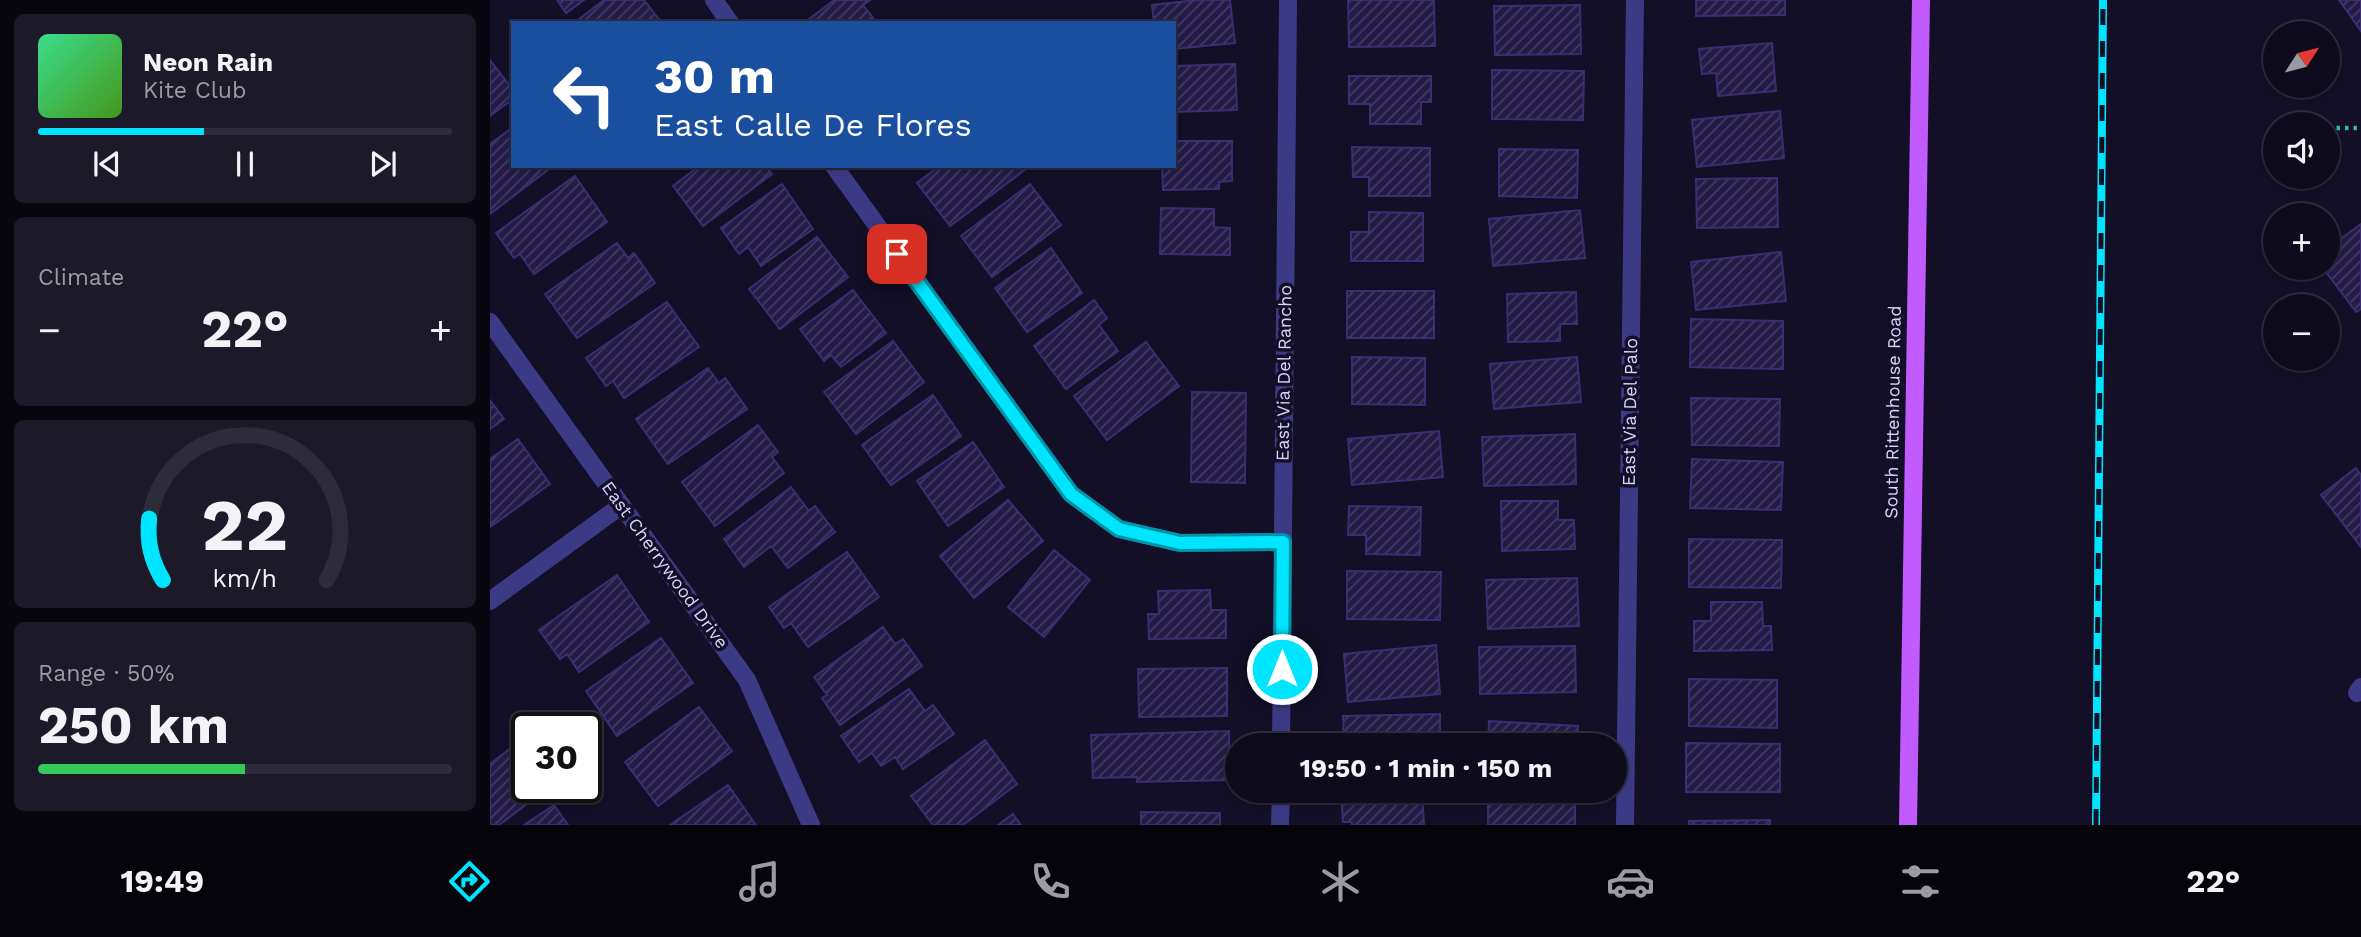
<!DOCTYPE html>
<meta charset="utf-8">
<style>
body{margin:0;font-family:"Work Sans",sans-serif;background:#1c1929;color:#f1f3f6;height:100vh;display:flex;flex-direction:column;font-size:26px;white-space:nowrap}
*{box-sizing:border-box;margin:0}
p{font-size:23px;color:#9b9ba3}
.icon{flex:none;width:38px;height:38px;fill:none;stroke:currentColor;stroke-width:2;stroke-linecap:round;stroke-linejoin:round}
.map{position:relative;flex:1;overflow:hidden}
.sheet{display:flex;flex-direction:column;gap:14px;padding:14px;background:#08060f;width:490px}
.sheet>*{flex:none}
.hud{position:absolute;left:21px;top:21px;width:665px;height:147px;border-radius:0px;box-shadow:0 2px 5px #0004,0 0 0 2px #2e2b3b;background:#1a4fa0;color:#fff;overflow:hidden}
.needle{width:46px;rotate:54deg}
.fabs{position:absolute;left:1773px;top:21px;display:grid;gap:14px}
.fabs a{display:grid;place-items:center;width:77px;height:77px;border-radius:50%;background:#0e0b1c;box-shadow:0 2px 5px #0004,0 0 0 2px #2e2b3b;font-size:35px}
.speed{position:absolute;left:21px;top:712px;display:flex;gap:14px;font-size:35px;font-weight:700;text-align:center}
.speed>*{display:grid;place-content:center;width:91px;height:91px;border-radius:50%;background:#0e0b1c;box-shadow:0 2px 5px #0004,0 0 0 2px #2e2b3b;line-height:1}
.speed .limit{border:4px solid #111;border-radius:10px;background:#fff;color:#111}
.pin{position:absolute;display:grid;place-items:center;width:60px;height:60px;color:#fff;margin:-30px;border-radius:14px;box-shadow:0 4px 10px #0006}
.me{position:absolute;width:77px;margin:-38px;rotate:0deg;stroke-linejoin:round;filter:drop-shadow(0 0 5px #0008)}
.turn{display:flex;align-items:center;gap:24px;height:147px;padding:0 28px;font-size:32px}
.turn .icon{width:91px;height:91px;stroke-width:2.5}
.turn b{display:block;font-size:49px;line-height:60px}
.big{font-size:52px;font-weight:700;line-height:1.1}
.sheet .tile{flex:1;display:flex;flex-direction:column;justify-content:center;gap:10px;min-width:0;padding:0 24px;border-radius:10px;background:#1c1929}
.sheet .dial{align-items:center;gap:0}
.dial svg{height:182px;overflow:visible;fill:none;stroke:#2e2b3b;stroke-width:7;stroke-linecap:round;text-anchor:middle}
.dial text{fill:#f1f3f6;stroke:none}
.song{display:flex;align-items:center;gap:21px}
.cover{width:84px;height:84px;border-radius:10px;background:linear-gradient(135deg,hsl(150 70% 55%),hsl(100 70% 35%))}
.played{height:7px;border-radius:4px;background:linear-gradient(90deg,#00e5ff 40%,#2e2b3b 40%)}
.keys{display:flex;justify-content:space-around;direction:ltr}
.heat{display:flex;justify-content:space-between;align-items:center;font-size:38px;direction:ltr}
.charge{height:10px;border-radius:5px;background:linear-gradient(90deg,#34c759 50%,#2e2b3b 0)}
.trip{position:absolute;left:735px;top:733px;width:402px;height:70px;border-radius:35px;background:#0e0b1c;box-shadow:0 2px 5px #0004,0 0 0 2px #2e2b3b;font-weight:700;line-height:70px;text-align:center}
.tabs{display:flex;height:112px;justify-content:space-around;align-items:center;background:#06040b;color:#9b9ba3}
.tabs .icon{width:49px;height:49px}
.tabs .active{color:#00e5ff}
.tabs b{font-size:32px;color:#f1f3f6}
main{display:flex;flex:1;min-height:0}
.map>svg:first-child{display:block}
.building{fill:url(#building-hatch);stroke:#3b2d73;stroke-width:2}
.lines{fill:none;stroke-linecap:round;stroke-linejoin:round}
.path{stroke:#2fb8b0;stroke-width:4.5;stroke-dasharray:3.5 5;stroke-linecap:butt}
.minor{stroke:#3d3a85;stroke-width:18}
.major{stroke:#c25bff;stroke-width:18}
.rail-casing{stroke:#00e5ff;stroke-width:8}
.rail{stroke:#130f26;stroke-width:5;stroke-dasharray:16;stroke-linecap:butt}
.route-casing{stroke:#0095a6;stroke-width:18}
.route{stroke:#00e5ff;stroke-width:12}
.labels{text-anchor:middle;stroke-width:7;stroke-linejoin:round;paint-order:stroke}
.street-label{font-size:18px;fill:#d9d4ff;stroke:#130f26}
</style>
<main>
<section class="sheet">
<div class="tile">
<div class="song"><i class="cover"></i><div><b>Neon Rain</b><p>Kite Club</p></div></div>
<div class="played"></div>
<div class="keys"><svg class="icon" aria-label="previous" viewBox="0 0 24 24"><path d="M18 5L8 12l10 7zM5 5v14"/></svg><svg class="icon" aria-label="pause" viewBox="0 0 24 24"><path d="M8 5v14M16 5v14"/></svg><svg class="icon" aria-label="next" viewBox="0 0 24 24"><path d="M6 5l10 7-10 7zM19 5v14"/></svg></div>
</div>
<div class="tile"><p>Climate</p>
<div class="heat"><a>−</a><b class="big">22°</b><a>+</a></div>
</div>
<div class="tile dial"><svg viewBox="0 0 100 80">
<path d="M14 69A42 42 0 1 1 86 69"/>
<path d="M14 69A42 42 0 0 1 8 42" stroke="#00e5ff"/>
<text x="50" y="56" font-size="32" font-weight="700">22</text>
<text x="50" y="72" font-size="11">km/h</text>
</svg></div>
<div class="tile"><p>Range · 50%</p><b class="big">250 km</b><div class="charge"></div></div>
</section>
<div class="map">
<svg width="1871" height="825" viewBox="0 0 1871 825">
<defs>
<pattern id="building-hatch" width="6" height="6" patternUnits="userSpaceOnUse" patternTransform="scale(1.75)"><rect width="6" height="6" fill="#241b47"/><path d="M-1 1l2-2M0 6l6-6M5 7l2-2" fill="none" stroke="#433b63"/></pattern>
</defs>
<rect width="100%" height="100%" fill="#130f26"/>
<!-- building -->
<path class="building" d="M67,0H94L76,13Z
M114,0H154L171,22L84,23Z
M344,0H380L373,5L387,23H314Z
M707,0H740L745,43L684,49V23H664L662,5Z
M858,0H944L945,46L859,47Z
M1206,0H1295V15L1206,16Z
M1849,0H1871V31Z
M1090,5L1091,54L1005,55L1004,6Z
M1282,43L1286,91L1228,96L1226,73L1212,74L1209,49Z
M0,60L23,90V99L0,116Z
M745,64L747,110L684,112V66Z
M1002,70L1094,71L1093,120L1002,119Z
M859,76H941V102H931V124H880V104H859Z
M1290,111L1294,158L1207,167L1202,120Z
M23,127V166H63L0,214V144Z
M684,141H742V181L729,182V189L673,190L672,166H684Z
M862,147L940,148V196H879V177H863Z
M1009,149L1088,150L1087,198L1009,196Z
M209,166H276L282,174L213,226L183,186Z
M449,166H540L460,226L427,183Z
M85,176L117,222L44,274L30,254L24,258L6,233Z
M1287,178L1288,227L1207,228L1206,179Z
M292,184L323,229L271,266L258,247L249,254L231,228Z
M540,184L571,225L502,277L471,236Z
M671,208L724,209V227L740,228V255L670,254Z
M1090,210L1095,258L1003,266L999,219Z
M879,212L933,213V261H861V232H879Z
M1871,224V309L1866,312L1833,268H1838V248Z
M327,237L358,277L290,329L259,289Z
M127,243L138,258L144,253L165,283L87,338L55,294Z
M561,248L592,293L537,332L505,288Z
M1291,252L1296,301L1206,310L1201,262Z
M363,290L396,333L351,367L341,355L334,361L310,329Z
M857,291H944V338H857Z
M1086,292L1087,324H1070V341L1018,342L1017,294Z
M604,300L617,318L609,325L628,351L576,389L544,346Z
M177,302L209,347L134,398L123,381L116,386L96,358Z
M1201,319L1293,321V369L1200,367Z
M403,341L434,382L366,434L334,392Z
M656,342L689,386L617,440L584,396Z
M862,357L935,358V405L862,404Z
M1087,357L1091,402L1004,409L1000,364Z
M218,368L229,383L235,378L257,409L178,464L146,419Z
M702,392L756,393L755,483L701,482Z
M443,395L471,436L401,485L372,445Z
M1201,398L1290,399L1289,446L1202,445Z
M0,400L14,419L0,429Z
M268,425L288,452L282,457L294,473L225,526L192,482Z
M949,431L953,477L862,485L858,439Z
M1085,434L1086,484L994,486L992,437Z
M28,439L60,484L0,527V459Z
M483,442L514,487L458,526L427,481Z
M1202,459L1293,462L1291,510L1200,508Z
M1866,468L1871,475V547L1831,495Z
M301,487L319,511L325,506L345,532L298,568L281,546L254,567L234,539Z
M518,500L553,541L484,598L450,556Z
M1011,501H1068V520H1084L1085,549L1012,551Z
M859,506L931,507L930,555L876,554V535H858Z
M1199,539L1292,540L1291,588L1199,587Z
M564,550L600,580L554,637L518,607Z
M357,552L389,597L318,647L301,623L294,628L279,607Z
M857,571L951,572L950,620L857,619Z
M127,575L159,622L89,672L77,654L70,659L49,630Z
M1087,578L1089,626L998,629L996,580Z
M720,590L721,610H736V638L659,639L658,614H669L668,591Z
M1221,602H1272L1273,626H1281L1282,650L1204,651V621H1221Z
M393,627L405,644L413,639L432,666L350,725L332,698L337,695L324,677Z
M171,638L203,683L127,736L96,691Z
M946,645L950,694L858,702L854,654Z
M1085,646L1086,692L990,694L989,647Z
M737,668V716L649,717L648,669Z
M1199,679L1287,680V728L1199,726Z
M419,689L435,711L443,705L464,734L413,769L405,757L391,766L382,753L369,762L351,736Z
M209,707L242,751L168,806L135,762Z
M950,714V746H854L853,716Z
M999,721L1088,726L1087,746H998Z
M739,731L740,780L647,782V777L603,778L601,735Z
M37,736V788H58L9,825H0V764Z
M495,740L527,784L473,825H443L421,796Z
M1196,743L1290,744V792H1196Z
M238,785L266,825H180Z
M932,791L934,825H862V822H853L851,794Z
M998,794L1085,795V825H998Z
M64,805L78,825H34Z
M651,812L730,813V825H651Z
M523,814L531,825H508Z
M1280,820V825H1199V821Z"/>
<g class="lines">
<!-- path -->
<path class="path" d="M1783,127H1785
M1838,128H1871"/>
<!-- minor -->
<path class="minor" d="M224,0L240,23
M344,166L581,494L629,529L690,543L793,542
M0,322L257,680L321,825
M0,601L132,505
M1867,693L1871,687
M791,746L798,0
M790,825L791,791
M1135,825L1145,0"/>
<!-- major -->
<path class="major" d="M1418,825L1431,0"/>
<!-- rail casing -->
<g class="rail-casing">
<path id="rail" d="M1606,825L1613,0"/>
</g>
<!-- rail -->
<use href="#rail" class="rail"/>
</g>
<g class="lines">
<!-- route casing -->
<g class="route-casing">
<path id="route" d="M407,254L581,494L629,529L690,543L793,542L792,669"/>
</g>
<!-- route -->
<use href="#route" class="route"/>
</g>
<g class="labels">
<!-- street labels -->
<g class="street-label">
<text transform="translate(794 373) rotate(-89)" y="6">East Via Del Rancho</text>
<text transform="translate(1140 412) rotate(-89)" y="6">East Via Del Palo</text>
<text transform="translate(1403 412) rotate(-89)" y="6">South Rittenhouse Road</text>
<text transform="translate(175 565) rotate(54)" y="6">East Cherrywood Drive</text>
</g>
</g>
</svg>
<div class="fabs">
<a><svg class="needle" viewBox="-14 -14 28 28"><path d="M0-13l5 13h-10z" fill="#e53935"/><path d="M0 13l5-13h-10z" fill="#9b9ba3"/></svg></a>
<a><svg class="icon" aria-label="sound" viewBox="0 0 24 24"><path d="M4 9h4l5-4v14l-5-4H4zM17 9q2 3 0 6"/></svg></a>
<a>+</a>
<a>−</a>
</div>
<div class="speed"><div class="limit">30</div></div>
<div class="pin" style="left:407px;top:254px;background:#d93025"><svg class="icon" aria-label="arrive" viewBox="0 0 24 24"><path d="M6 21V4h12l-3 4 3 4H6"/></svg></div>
<svg class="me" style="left:792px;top:669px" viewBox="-20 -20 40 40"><circle r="17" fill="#00e5ff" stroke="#fff" stroke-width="3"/><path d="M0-11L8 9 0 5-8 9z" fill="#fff"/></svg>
<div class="trip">19:50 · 1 min · 150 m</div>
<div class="hud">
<div class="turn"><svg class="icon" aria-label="left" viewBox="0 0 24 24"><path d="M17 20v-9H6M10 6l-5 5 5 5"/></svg><div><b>30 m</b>East Calle De Flores</div></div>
</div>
</div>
</main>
<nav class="tabs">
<b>19:49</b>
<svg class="icon active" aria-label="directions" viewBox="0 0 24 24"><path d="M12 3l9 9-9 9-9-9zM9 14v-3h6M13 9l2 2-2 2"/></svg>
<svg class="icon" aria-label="music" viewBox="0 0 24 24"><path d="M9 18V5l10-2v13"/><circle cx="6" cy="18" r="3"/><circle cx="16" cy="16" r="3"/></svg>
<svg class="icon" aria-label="phone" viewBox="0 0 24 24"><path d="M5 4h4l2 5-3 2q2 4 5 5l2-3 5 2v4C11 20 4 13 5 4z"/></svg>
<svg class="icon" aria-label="climate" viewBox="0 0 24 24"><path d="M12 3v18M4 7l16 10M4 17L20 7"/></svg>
<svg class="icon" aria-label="car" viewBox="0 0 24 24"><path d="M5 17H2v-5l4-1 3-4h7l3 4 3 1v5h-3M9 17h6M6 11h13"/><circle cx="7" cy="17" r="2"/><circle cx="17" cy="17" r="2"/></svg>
<svg class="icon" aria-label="filters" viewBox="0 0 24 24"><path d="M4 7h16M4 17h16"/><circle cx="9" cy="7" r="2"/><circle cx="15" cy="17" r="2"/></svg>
<b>22°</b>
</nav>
